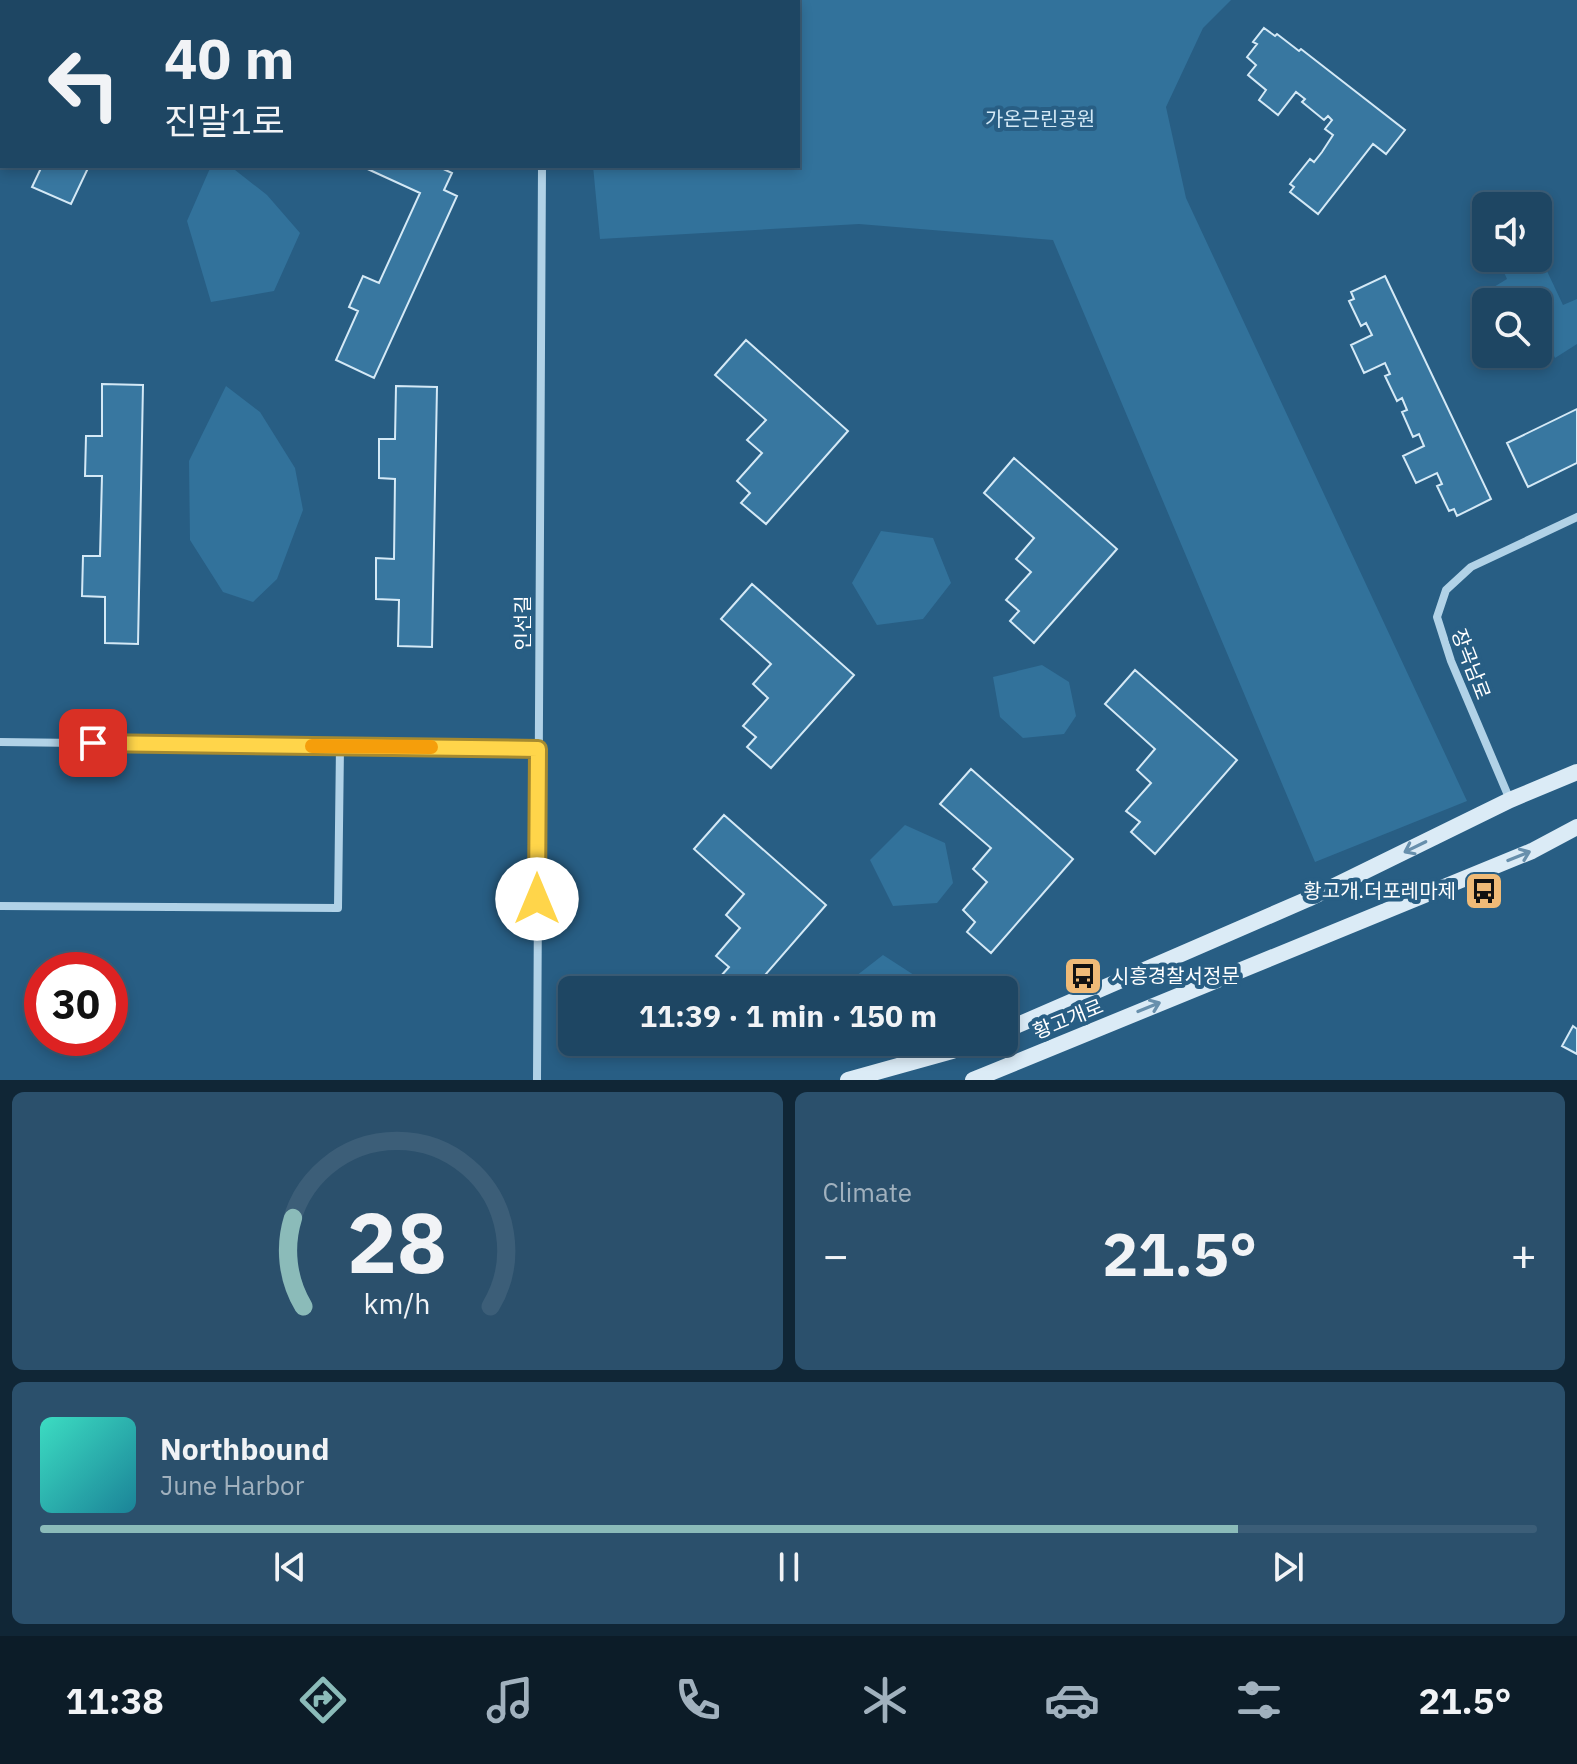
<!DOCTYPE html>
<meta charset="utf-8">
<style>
body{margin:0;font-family:"IBM Plex Sans","Noto Sans KR",sans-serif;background:#2b506c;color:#f1f3f6;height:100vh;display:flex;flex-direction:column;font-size:30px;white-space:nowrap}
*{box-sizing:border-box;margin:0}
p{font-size:26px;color:#a1b1be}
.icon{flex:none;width:44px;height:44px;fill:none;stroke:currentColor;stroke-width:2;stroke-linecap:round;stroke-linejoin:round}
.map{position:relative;height:1080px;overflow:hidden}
.panel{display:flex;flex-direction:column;gap:12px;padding:12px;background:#102636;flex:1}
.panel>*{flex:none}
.guide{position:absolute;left:0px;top:0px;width:800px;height:168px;box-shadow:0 4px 12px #0003,0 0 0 2px #3c5e78;background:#1e4663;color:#f1f3f6;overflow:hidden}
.buttons{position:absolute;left:1472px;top:192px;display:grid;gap:16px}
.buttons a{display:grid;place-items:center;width:80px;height:80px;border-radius:12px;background:#1e4663;box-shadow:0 4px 12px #0003,0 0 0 2px #3c5e78;font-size:40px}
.speed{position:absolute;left:24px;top:952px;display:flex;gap:16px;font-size:40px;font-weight:700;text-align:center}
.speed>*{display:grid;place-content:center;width:104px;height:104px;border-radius:50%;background:#1e4663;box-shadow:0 4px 12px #0003,0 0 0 2px #3c5e78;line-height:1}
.speed .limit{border:12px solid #d22;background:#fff;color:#111}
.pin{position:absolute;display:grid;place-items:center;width:68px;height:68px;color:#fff;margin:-34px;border-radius:16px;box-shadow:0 4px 12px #0006}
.me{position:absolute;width:88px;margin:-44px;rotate:0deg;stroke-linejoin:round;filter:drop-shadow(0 0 6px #0008)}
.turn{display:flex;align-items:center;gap:28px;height:168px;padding:0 32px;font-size:36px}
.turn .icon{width:104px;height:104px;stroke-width:2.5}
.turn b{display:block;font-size:56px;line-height:68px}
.big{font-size:60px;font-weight:800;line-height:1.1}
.panel .card{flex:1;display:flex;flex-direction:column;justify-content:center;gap:12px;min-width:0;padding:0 28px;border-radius:12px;background:#2b506c}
.panel .dial{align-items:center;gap:0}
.dial svg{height:208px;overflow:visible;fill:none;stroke:#3c5e78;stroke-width:7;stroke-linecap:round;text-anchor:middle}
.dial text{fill:#f1f3f6;stroke:none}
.song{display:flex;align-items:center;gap:24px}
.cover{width:96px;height:96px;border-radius:12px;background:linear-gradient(135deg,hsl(170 70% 55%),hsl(190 70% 35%))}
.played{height:8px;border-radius:4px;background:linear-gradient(90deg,#8bbbb9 80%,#3c5e78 80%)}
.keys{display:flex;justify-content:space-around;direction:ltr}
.heat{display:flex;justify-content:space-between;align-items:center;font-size:44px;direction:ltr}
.panel .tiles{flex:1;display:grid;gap:12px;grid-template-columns:1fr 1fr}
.card:last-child{grid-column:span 2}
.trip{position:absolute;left:558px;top:976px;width:460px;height:80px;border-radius:12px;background:#1e4663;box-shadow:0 4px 12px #0003,0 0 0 2px #3c5e78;font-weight:800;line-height:80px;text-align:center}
.tabs{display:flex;height:128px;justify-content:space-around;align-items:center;background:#0c1c28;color:#a1b1be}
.tabs .icon{width:56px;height:56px}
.tabs .active{color:#8bbbb9}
.tabs b{font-size:36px;color:#f1f3f6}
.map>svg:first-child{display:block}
.green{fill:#32729b}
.building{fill:#3877a0;stroke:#d4e9f6;stroke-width:2}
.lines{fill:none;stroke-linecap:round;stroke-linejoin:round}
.minor{stroke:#b1d2e7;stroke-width:8}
.secondary{stroke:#dbebf6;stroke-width:16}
.oneway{stroke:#678fac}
.route-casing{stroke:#a68a30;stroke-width:20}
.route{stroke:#ffd54a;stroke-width:14}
.slow{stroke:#f59e0b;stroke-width:14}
.labels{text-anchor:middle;stroke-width:8;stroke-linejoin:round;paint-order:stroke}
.park-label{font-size:20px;fill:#d4e9f6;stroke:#285e84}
.street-label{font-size:20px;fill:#fff;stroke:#285e84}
.poi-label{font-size:20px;fill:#fff;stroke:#285e84;text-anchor:end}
</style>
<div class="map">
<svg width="1577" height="1080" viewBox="0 0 1577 1080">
<rect width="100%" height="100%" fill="#285e84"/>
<!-- green -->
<path class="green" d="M576,0H1231L1203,28L1166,107L1186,198L1467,801L1315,862L1053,240L859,224L600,239L593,166H798V2Z
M211,166H230L267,195L300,233L274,291L211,302L187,221Z
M1538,252L1563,305L1577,299V344L1555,358L1550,347L1538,352V302H1486V305L1479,296L1507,279L1498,259L1538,258Z
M226,386L260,412L295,468L303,510L277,579L253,602L223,592L190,540L189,461Z
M881,531L933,538L951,583L923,619L877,625L852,583Z
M1042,665L1069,682L1076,716L1064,734L1023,738L1000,717L993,677Z
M905,825L945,843L953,883L937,903L893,906L870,860Z
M883,955L931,986L924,990H838Z"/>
<!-- building -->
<path class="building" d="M273,0H360L364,2H272Z
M1264,28L1275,36L1277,34L1299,51L1301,49L1405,130L1386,154L1373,144L1318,214L1290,192L1294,187L1290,184L1310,159L1314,162L1322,152L1333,135L1325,129L1332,120L1328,116L1324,120L1302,102L1305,99L1296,92L1278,115L1259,100L1266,90L1248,75L1256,65L1247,57L1257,44L1253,42Z
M42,166H89L71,204L32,187Z
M361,166H437L452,173L444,190L457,196L374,378L336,360L358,311L349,307L363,276L379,283L420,193Z
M1385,276L1491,499L1457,516L1454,509L1449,511L1437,486L1442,484L1437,473L1416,483L1403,456L1424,446L1419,434L1413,437L1402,412L1407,410L1402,398L1397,401L1385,376L1390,374L1385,363L1364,373L1351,345L1372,335L1366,323L1361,326L1349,301L1354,299L1351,292Z
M746,340L848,431L766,524L741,503L750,493L737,481L762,453L747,440L766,420L715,375Z
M102,384L143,385L138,644L105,643V597L82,596L83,556H100L102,476H85L86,436H102Z
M396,386L437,387L432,647L398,646L399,600L376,599V558L394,559L395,479L379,478V439H395Z
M1577,409V463L1528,487L1507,443Z
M1014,458L1117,549L1034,643L1010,621L1019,611L1006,600L1031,572L1016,559L1034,538L984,493Z
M752,584L854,675L771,768L747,747L756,737L743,726L768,698L753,684L771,664L721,619Z
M1135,670L1237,760L1155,854L1131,832L1140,822L1126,811L1151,783L1137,770L1155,749L1105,704Z
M971,769L1073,859L991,953L967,932L975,922L963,910L987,882L973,869L991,848L940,804Z
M724,815L826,905L752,990H734L720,977L729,967L716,956L740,928L726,915L744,894L694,849Z
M1573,1026L1577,1029V1054L1562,1046Z"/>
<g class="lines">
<!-- minor -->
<path class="minor" d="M543,2V0
M0,742L538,749
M1510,800L1451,661L1437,617L1446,590L1471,567L1577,517
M0,906L338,908L340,746
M537,1080L542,166"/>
<!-- secondary -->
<path class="secondary" d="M1004,1031L1308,899L1510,800L1577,772
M848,1080L952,1051L976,1042
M973,1080L1532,851L1577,827"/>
</g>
<!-- one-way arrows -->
<defs><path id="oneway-shaft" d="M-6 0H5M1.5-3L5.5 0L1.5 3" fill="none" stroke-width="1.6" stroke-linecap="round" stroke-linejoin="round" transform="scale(2)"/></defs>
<g class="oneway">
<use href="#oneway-shaft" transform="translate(1415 847) rotate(154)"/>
<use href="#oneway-shaft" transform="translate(1519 856) rotate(-22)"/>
<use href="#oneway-shaft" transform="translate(1149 1007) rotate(-22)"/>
</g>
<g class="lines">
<!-- route casing -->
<g class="route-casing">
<path id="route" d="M93,743L538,749L537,899"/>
</g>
<!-- route -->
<use href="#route" class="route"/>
<!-- slow -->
<path class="slow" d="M312,746L431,747"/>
</g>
<!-- icons -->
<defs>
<g id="bus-square" transform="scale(2)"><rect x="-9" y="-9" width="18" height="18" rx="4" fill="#efba77" stroke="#285e84"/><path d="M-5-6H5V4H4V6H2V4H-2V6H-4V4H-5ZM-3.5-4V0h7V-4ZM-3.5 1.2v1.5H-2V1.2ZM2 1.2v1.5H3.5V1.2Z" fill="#111"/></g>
</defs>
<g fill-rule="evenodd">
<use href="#bus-square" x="1484" y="891"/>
<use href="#bus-square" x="1083" y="976"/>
</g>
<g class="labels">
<!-- park labels -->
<g class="park-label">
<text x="1040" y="126">가온근린공원</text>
</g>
<!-- street labels -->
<g class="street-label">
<text transform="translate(523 623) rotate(-90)" y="7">인선길</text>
<text transform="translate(1471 664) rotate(69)" y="7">장곡남로</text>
<text transform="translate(1068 1019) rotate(-22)" y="7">황고개로</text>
</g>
<!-- poi labels -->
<g class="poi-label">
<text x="1456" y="898">황고개.더포레마제</text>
<text x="1111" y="983" text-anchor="start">시흥경찰서정문</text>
</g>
</g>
</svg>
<div class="buttons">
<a><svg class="icon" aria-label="sound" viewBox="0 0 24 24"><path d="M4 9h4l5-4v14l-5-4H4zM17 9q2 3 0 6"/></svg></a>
<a><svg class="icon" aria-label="search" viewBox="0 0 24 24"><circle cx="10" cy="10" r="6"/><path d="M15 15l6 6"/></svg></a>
</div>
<div class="speed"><div class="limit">30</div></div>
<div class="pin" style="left:93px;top:743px;background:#d93025"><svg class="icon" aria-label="arrive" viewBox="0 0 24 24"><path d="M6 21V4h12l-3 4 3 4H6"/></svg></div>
<svg class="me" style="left:537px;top:899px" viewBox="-20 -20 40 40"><circle r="19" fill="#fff"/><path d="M0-13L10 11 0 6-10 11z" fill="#ffd54a"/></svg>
<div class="trip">11:39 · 1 min · 150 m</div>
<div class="guide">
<div class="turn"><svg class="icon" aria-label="left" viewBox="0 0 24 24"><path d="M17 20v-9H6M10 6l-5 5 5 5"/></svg><div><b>40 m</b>진말1로</div></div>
</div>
</div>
<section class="panel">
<div class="tiles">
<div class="card dial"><svg viewBox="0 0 100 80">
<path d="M14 69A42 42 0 1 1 86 69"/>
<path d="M14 69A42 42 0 0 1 10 35" stroke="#8bbbb9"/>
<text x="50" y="56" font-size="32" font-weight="700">28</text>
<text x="50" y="72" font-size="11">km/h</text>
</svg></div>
<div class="card"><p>Climate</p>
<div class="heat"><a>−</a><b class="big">21.5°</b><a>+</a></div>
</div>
<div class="card">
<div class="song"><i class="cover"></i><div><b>Northbound</b><p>June Harbor</p></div></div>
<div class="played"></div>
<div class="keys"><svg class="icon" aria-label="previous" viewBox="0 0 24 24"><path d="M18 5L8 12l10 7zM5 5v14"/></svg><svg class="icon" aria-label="pause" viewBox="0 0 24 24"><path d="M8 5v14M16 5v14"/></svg><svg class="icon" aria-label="next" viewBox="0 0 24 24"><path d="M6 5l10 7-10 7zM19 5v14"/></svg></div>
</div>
</div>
</section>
<nav class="tabs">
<b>11:38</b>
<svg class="icon active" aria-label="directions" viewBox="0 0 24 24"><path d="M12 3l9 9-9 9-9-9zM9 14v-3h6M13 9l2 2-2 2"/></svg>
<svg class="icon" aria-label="music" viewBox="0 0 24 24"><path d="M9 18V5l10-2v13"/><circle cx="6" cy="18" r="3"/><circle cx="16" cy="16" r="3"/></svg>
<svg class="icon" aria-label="phone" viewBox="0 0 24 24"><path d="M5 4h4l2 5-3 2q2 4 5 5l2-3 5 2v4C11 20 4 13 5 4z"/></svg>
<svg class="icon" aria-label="climate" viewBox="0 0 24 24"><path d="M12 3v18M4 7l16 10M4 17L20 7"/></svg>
<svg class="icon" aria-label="car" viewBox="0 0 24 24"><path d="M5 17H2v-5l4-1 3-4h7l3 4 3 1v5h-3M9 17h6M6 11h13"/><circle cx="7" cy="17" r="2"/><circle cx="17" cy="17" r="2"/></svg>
<svg class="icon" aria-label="filters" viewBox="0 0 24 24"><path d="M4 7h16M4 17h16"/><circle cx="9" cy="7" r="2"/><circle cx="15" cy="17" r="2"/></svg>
<b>21.5°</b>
</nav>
